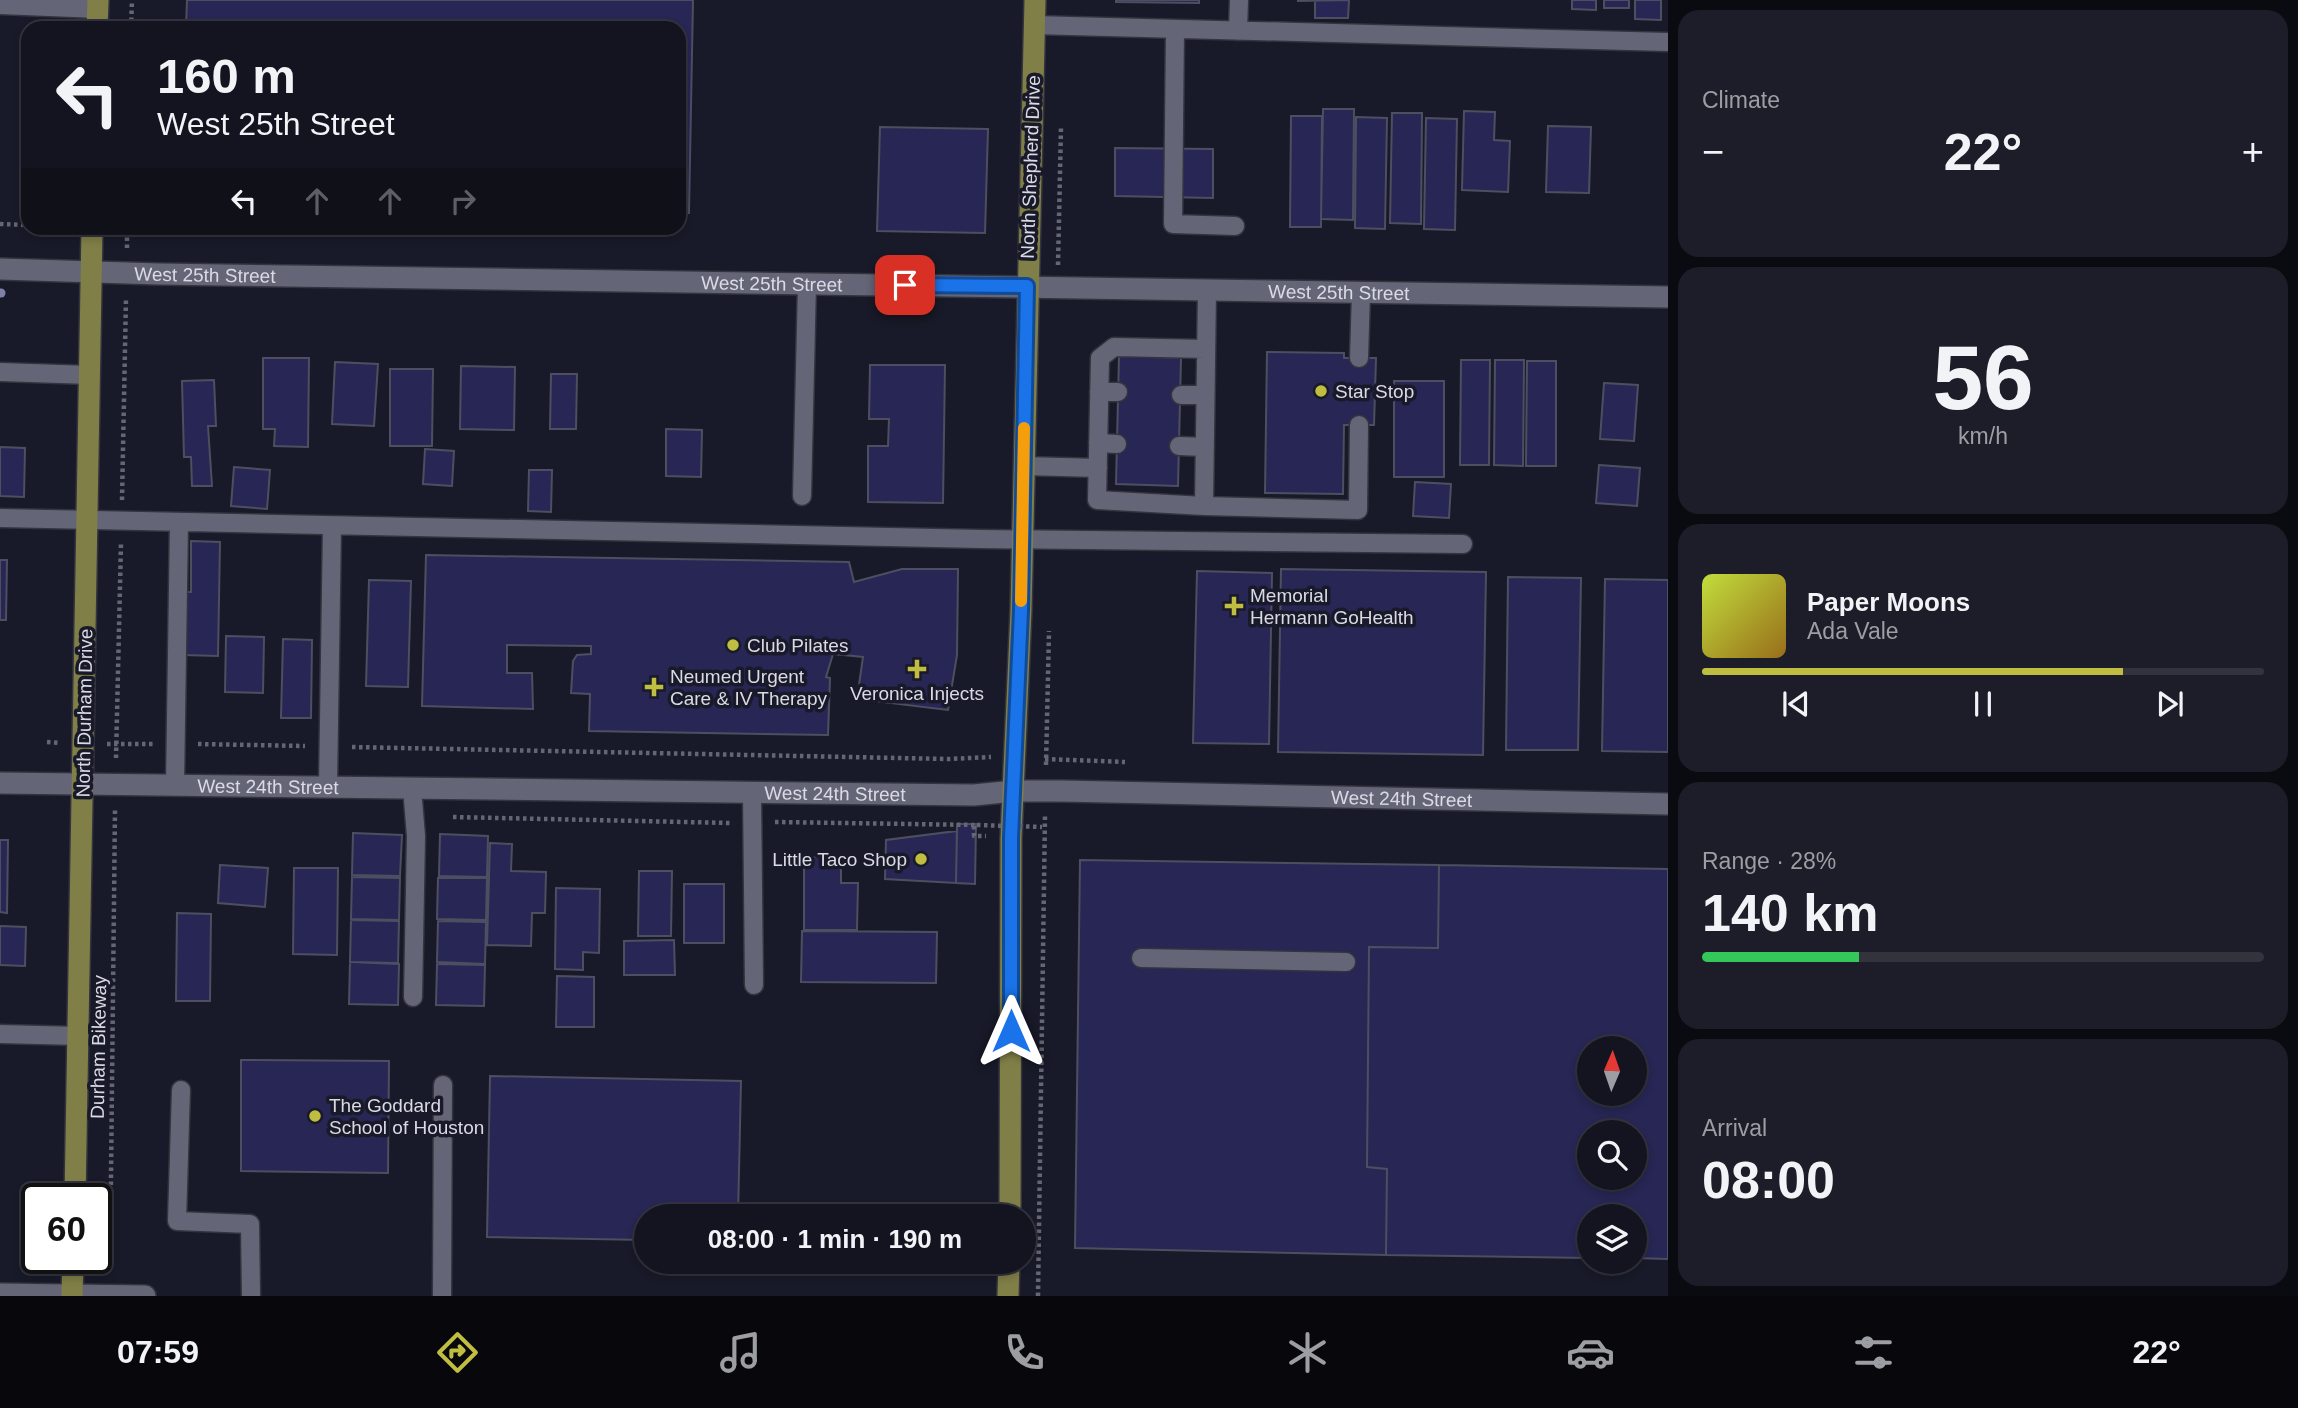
<!DOCTYPE html>
<meta charset="utf-8">
<style>
body{margin:0;font-family:Helvetica,sans-serif;background:#1c1d28;color:#f1f3f6;height:100vh;display:flex;flex-direction:column;font-size:26px;white-space:nowrap}
*{box-sizing:border-box;margin:0}
p{font-size:23px;color:#9d9ea4}
.icon{flex:none;width:38px;height:38px;fill:none;stroke:currentColor;stroke-width:2;stroke-linecap:round;stroke-linejoin:round}
.map{position:relative;flex:1;overflow:hidden}
.panel{display:flex;flex-direction:column;gap:10px;padding:10px;background:#0a0b11;width:630px}
.panel>*{flex:none}
.top-card{position:absolute;left:21px;top:21px;width:665px;height:214px;border-radius:21px;box-shadow:0 4px 10px #0003,0 0 0 2px #32333d;background:#13141f;color:#f1f3f6;overflow:hidden}
.needle{width:46px;rotate:2deg}
.controls{position:absolute;left:1577px;top:1036px;display:grid;gap:14px}
.controls a{display:grid;place-items:center;width:70px;height:70px;border-radius:50%;background:#13141f;box-shadow:0 4px 10px #0003,0 0 0 2px #32333d;font-size:35px}
.speed{position:absolute;left:21px;top:1183px;display:flex;gap:14px;font-size:35px;font-weight:700;text-align:center}
.speed>*{display:grid;place-content:center;width:91px;height:91px;border-radius:50%;background:#13141f;box-shadow:0 4px 10px #0003,0 0 0 2px #32333d;line-height:1}
.speed .limit{border:4px solid #111;border-radius:10px;background:#fff;color:#111}
.pin{position:absolute;display:grid;place-items:center;width:60px;height:60px;color:#fff;margin:-30px;border-radius:14px;box-shadow:0 4px 10px #0006}
.me{position:absolute;width:77px;margin:-38px;rotate:0deg;stroke-linejoin:round;filter:drop-shadow(0 0 5px #0008)}
.turn{display:flex;align-items:center;gap:24px;height:147px;padding:0 21px;font-size:32px}
.turn .icon{width:91px;height:91px;stroke-width:2.5}
.turn b{display:block;font-size:49px;line-height:60px}
.lanes{display:flex;align-items:center;height:66px;padding:0 21px;background:#0003;justify-content:center;gap:35px;direction:ltr}
.lanes .off{opacity:.35}
.big{font-size:52px;font-weight:600;line-height:1.1}
.panel .widget{flex:1;display:flex;flex-direction:column;justify-content:center;gap:10px;min-width:0;padding:0 24px;border-radius:21px;background:#1c1d28}
.panel .dial{align-items:center;gap:0}
.dial b{font-size:91px;line-height:1}
.song{display:flex;align-items:center;gap:21px}
.cover{width:84px;height:84px;border-radius:10px;background:linear-gradient(135deg,hsl(70 70% 55%),hsl(40 70% 35%))}
.played{height:7px;border-radius:4px;background:linear-gradient(90deg,#c0be40 75%,#32333d 75%)}
.keys{display:flex;justify-content:space-around;direction:ltr}
.heat{display:flex;justify-content:space-between;align-items:center;font-size:38px;direction:ltr}
.charge{height:10px;border-radius:5px;background:linear-gradient(90deg,#34c759 28%,#32333d 0)}
.trip{position:absolute;left:634px;top:1204px;width:402px;height:70px;border-radius:35px;background:#13141f;box-shadow:0 4px 10px #0003,0 0 0 2px #32333d;font-weight:600;line-height:70px;text-align:center}
.tabs{display:flex;height:112px;justify-content:space-around;align-items:center;background:#08080c;color:#9d9ea4}
.tabs .icon{width:49px;height:49px}
.tabs .current{color:#c0be40}
.tabs b{font-size:32px;color:#f1f3f6}
main{display:flex;flex:1;min-height:0}
.map>svg:first-child{display:block}
.lines{fill:none;stroke-linecap:round;stroke-linejoin:round}
.stream{stroke:#8081a8;stroke-width:9}
.building{fill:#272654;stroke:#4d4f60;stroke-width:2;fill-rule:evenodd}
.service-casing{stroke:#34343f;stroke-width:21}
.minor-casing{stroke:#34343f;stroke-width:24}
.tertiary-casing{stroke:#34343f;stroke-width:24}
.primary-casing{stroke:#34343f;stroke-width:24}
.path{stroke:#656673;stroke-width:4.5;stroke-dasharray:3.5 3.5;stroke-linecap:butt}
.service{stroke:#646678;stroke-width:18}
.minor{stroke:#646678;stroke-width:21}
.tertiary{stroke:#646678;stroke-width:21}
.primary{stroke:#807f47;stroke-width:21}
.path-bridge{stroke:#656673;stroke-width:4.5;stroke-dasharray:3.5 3.5;stroke-linecap:butt}
.route-casing{stroke:#114b97;stroke-width:18}
.route{stroke:#1a73e8;stroke-width:12}
.slow{stroke:#f59e0b;stroke-width:12}
.poi-dot{fill:#c0be40;stroke:#191a29;stroke-width:2.5}
.labels{text-anchor:middle;stroke-width:7;stroke-linejoin:round;paint-order:stroke}
.street-label{font-size:19px;fill:#d9dae4;stroke:#191a29}
.poi-label{font-size:19px;fill:#d9dae4;stroke:#191a29;text-anchor:start}
</style>
<main>
<div class="map">
<svg width="1668" height="1296" viewBox="0 0 1668 1296">
<rect width="100%" height="100%" fill="#191a29"/>
<g class="lines">
<!-- stream -->
<path class="stream" d="M0,293H1"/>
</g>
<!-- building -->
<path class="building" d="M187,0H693L689,213H679V28H186Z
M1116,0H1199V3L1116,2Z
M1349,0L1348,18H1315V1H1297Z
M1572,0H1596V10L1572,9Z
M1604,0H1629V8H1604Z
M1635,0H1661V20L1635,19Z
M1323,109H1354L1353,220L1321,219Z
M1464,111L1495,112L1494,140L1510,141L1508,192L1462,190Z
M1392,113H1422L1421,224L1390,223Z
M1291,116H1322L1321,227H1290Z
M1356,117L1387,118L1385,229L1355,228Z
M1426,118L1457,119L1455,230L1424,229Z
M1548,126L1591,127L1589,193L1546,192Z
M880,127L988,129L985,233L877,231Z
M1115,148L1213,149V198L1115,196Z
M1267,352L1344,353V358H1376L1374,425H1344L1343,494L1265,493Z
M1119,356L1181,358L1178,486L1116,484Z
M263,358H309L308,447L274,446L275,429H263Z
M1461,360H1490L1489,465H1460Z
M1495,360H1524L1523,466L1494,465Z
M1527,361H1556V466H1526Z
M335,362L378,364L374,426L332,424Z
M870,365H945L943,503L868,502V446H888L889,419H869Z
M461,366L515,367L514,430L460,429Z
M390,369H433L432,446H390Z
M551,374H577L576,429H550Z
M214,380L216,426H208L212,486H192L191,457H184L182,381Z
M1394,381H1444V477H1394Z
M1604,383L1638,385L1634,441L1600,439Z
M666,429L702,430L701,477L666,476Z
M0,447L25,448L24,497L0,496Z
M425,449L454,451L452,486L423,484Z
M1599,465L1640,468L1637,506L1596,503Z
M234,467L270,470L267,509L231,506Z
M529,470H552L551,512L528,511Z
M1415,482L1451,484L1449,518L1413,516Z
M191,541L220,542L218,656L184,655L186,592H191Z
M426,555L849,562L854,582L902,569H958L957,655L948,710L857,699L863,657L833,654L826,677L830,678L828,735L589,731L590,694L571,693L573,661L577,655L591,654V646L507,645V673H532L533,709L422,706Z
M0,560H7L6,620H0Z
M1281,569L1486,572L1483,755L1278,752Z
M1197,571L1272,573L1269,744L1193,743Z
M1508,577L1581,578L1578,750H1506Z
M1605,579L1668,580V752L1602,751Z
M369,580L411,581L408,687L366,686Z
M226,636L264,637L263,693L225,692Z
M283,639L312,640L311,718H281Z
M957,824H976L975,884L956,883Z
M957,831L956,883L885,879L886,840Z
M353,833L402,835L400,876L352,875Z
M440,834L488,836L487,877L439,876Z
M0,840H8L7,913L0,912Z
M490,843L512,844L511,871L546,872L545,913H532L531,946L487,945Z
M804,857H841V883H858L857,930H804Z
M1080,860L1439,865L1438,948L1369,947L1367,1167L1387,1169L1386,1255L1075,1248Z
M220,865L268,868L265,907L218,903Z
M1439,865L1668,869V1259L1634,1258V1216H1589V1258L1386,1255L1387,1169L1367,1167L1369,947L1438,948ZM1589,1048H1634V1094H1589ZM1589,1132H1634V1178H1589Z
M294,868H338L337,955L293,954Z
M639,871H672L671,936H638Z
M352,877L400,878L399,920L351,919Z
M438,878H487L486,920L437,919Z
M684,884H724V943H684Z
M556,888L600,889L599,953L583,952V970L555,969Z
M177,913L211,914L210,1001H176Z
M351,920L399,921L398,963L350,962Z
M438,921L486,922L485,964L437,962Z
M0,926L26,927L25,966L0,965Z
M802,931L937,932L936,983L801,982Z
M674,940L675,975H624V941Z
M350,962L399,964L398,1005L349,1004Z
M437,964L485,965L484,1006L436,1005Z
M557,976L594,977V1027H556Z
M241,1060L389,1061L388,1173L241,1171Z
M490,1076L741,1081L738,1216H646V1240L487,1237Z"/>
<g class="lines">
<!-- service casing -->
<g class="service-casing">
<path id="service" d="M0,5L98,9
M1034,25L1668,42
M1175,29L1173,224L1235,226
M1238,31L1239,0
M1206,349L1114,347L1100,358L1097,500L1204,506L1207,290
M1359,358L1361,293
M0,372L90,375
M1099,392H1118
M1181,395H1205
M1098,443L1117,444
M1179,446L1205,447
M1024,466L1098,468
M802,496L807,284
M1204,506L1358,510L1359,425
M0,518L981,539L1463,544
M175,785L179,522
M328,787L332,526
M412,788L416,836L413,997
M752,792L754,985
M1141,958L1346,962
M0,1034L79,1036
M181,1090L177,1221L250,1224L251,1296
M442,1296L443,1085"/>
</g>
<!-- minor casing -->
<g class="minor-casing">
<g id="minor">
<path id="s1" d="M0,269L159,274L1668,297"/>
<path d="M0,1294L145,1296"/>
</g>
</g>
<!-- tertiary casing -->
<g class="tertiary-casing">
<g id="tertiary">
<path id="s2" d="M0,783L974,795L1014,791H1062L1668,804"/>
</g>
</g>
<!-- primary casing -->
<g class="primary-casing">
<path id="primary" d="M97,28L98,0
M75,1199C83,875 84,551 92,228
M1010,1216L1011,838L1021,610L1035,0
M72,1296L73,1258
M1008,1296L1009,1262"/>
</g>
<!-- path -->
<path class="path" d="M131,28L132,0
M0,224L28,225
M127,248V228
M1058,265L1061,127
M122,500L126,298
M47,742L60,743
M107,744H154
M198,744L305,746
M352,747L948,759L991,757
M116,758L121,543
M1045,759L1125,762
M1046,765L1049,631
M453,817L731,823
M775,822L977,825
M974,826V836H986
M110,1269L115,809
M1038,1296L1045,816"/>
<!-- service -->
<use href="#service" class="service"/>
<!-- minor -->
<use href="#minor" class="minor"/>
<!-- tertiary -->
<use href="#tertiary" class="tertiary"/>
<!-- primary -->
<use href="#primary" class="primary"/>
<!-- path-bridge -->
<path class="path-bridge" d="M977,825L1042,827"/>
</g>
<g class="lines">
<!-- route casing -->
<g class="route-casing">
<path id="route" d="M905,285L1027,286L1021,610L1011,838V1031"/>
</g>
<!-- route -->
<use href="#route" class="route"/>
<!-- slow -->
<path class="slow" d="M1021,601L1024,428"/>
</g>
<!-- markers -->
<g class="poi-dot">
<circle cx="1321" cy="391" r="7"/>
<path d="M1230.5 595.5h7v7h7v7h-7v7h-7v-7h-7v-7h7z"/>
<circle cx="733" cy="645" r="7"/>
<path d="M913.5 658.5h7v7h7v7h-7v7h-7v-7h-7v-7h7z"/>
<path d="M650.5 676.5h7v7h7v7h-7v7h-7v-7h-7v-7h7z"/>
<circle cx="921" cy="859" r="7"/>
<circle cx="315" cy="1116" r="7"/>
</g>
<g class="labels">
<!-- street labels -->
<g class="street-label">
<text transform="translate(1030 167) rotate(-88)" y="7">North Shepherd Drive</text>
<text dy="7" stroke="none"><textPath href="#s1" startOffset="205">West 25th Street</textPath></text>
<text dy="7" stroke="none"><textPath href="#s1" startOffset="772">West 25th Street</textPath></text>
<text dy="7" stroke="none"><textPath href="#s1" startOffset="1339">West 25th Street</textPath></text>
<text transform="translate(84 713) rotate(-89)" y="7">North Durham Drive</text>
<text dy="7" stroke="none"><textPath href="#s2" startOffset="268">West 24th Street</textPath></text>
<text dy="7" stroke="none"><textPath href="#s2" startOffset="835">West 24th Street</textPath></text>
<text dy="7" stroke="none"><textPath href="#s2" startOffset="1402">West 24th Street</textPath></text>
<text transform="translate(98 1047) rotate(-89)" y="7">Durham Bikeway</text>
</g>
<!-- poi labels -->
<g class="poi-label">
<text x="1335" y="398">Star Stop</text>
<text x="1250" y="602">Memorial<tspan x="1250" dy="22">Hermann GoHealth</tspan></text>
<text x="747" y="652">Club Pilates</text>
<text x="670" y="683">Neumed Urgent<tspan x="670" dy="22">Care &amp; IV Therapy</tspan></text>
<text x="917" y="700" text-anchor="middle">Veronica Injects</text>
<text x="907" y="866" text-anchor="end">Little Taco Shop</text>
<text x="329" y="1112">The Goddard<tspan x="329" dy="22">School of Houston</tspan></text>
</g>
</g>
</svg>
<div class="controls">
<a><svg class="needle" viewBox="-14 -14 28 28"><path d="M0-13l5 13h-10z" fill="#e53935"/><path d="M0 13l5-13h-10z" fill="#9d9ea4"/></svg></a>
<a><svg class="icon" aria-label="search" viewBox="0 0 24 24"><circle cx="10" cy="10" r="6"/><path d="M15 15l6 6"/></svg></a>
<a><svg class="icon" aria-label="layers" viewBox="0 0 24 24"><path d="M12 4l9 5-9 5-9-5zM3 14l9 5 9-5"/></svg></a>
</div>
<div class="speed"><div class="limit">60</div></div>
<div class="pin" style="left:905px;top:285px;background:#d93025"><svg class="icon" aria-label="arrive" viewBox="0 0 24 24"><path d="M6 21V4h12l-3 4 3 4H6"/></svg></div>
<svg class="me" style="left:1011px;top:1031px" viewBox="-20 -20 40 40"><path d="M0-17L14 15 0 8-14 15z" fill="#1a73e8" stroke="#fff" stroke-width="4"/></svg>
<div class="trip">08:00 · 1 min · 190 m</div>
<div class="top-card">
<div class="turn"><svg class="icon" aria-label="left" viewBox="0 0 24 24"><path d="M17 20v-9H6M10 6l-5 5 5 5"/></svg><div><b>160 m</b>West 25th Street</div></div>
<div class="lanes"><svg class="icon" aria-label="left" viewBox="0 0 24 24"><path d="M17 20v-9H6M10 6l-5 5 5 5"/></svg><svg class="icon off" aria-label="ahead" viewBox="0 0 24 24"><path d="M12 20V5M6 11l6-6 6 6"/></svg><svg class="icon off" aria-label="ahead" viewBox="0 0 24 24"><path d="M12 20V5M6 11l6-6 6 6"/></svg><svg class="icon off" aria-label="right" viewBox="0 0 24 24"><path d="M7 20v-9h11M14 6l5 5-5 5"/></svg></div>
</div>
</div>
<section class="panel">
<div class="widget"><p>Climate</p>
<div class="heat"><a>−</a><b class="big">22°</b><a>+</a></div>
</div>
<div class="widget dial"><b>56</b><p>km/h</p></div>
<div class="widget">
<div class="song"><i class="cover"></i><div><b>Paper Moons</b><p>Ada Vale</p></div></div>
<div class="played"></div>
<div class="keys"><svg class="icon" aria-label="previous" viewBox="0 0 24 24"><path d="M18 5L8 12l10 7zM5 5v14"/></svg><svg class="icon" aria-label="pause" viewBox="0 0 24 24"><path d="M8 5v14M16 5v14"/></svg><svg class="icon" aria-label="next" viewBox="0 0 24 24"><path d="M6 5l10 7-10 7zM19 5v14"/></svg></div>
</div>
<div class="widget"><p>Range · 28%</p><b class="big">140 km</b><div class="charge"></div></div>
<div class="widget"><p>Arrival</p><b class="big">08:00</b></div>
</section>
</main>
<nav class="tabs">
<b>07:59</b>
<svg class="icon current" aria-label="directions" viewBox="0 0 24 24"><path d="M12 3l9 9-9 9-9-9zM9 14v-3h6M13 9l2 2-2 2"/></svg>
<svg class="icon" aria-label="music" viewBox="0 0 24 24"><path d="M9 18V5l10-2v13"/><circle cx="6" cy="18" r="3"/><circle cx="16" cy="16" r="3"/></svg>
<svg class="icon" aria-label="phone" viewBox="0 0 24 24"><path d="M5 4h4l2 5-3 2q2 4 5 5l2-3 5 2v4C11 20 4 13 5 4z"/></svg>
<svg class="icon" aria-label="climate" viewBox="0 0 24 24"><path d="M12 3v18M4 7l16 10M4 17L20 7"/></svg>
<svg class="icon" aria-label="car" viewBox="0 0 24 24"><path d="M5 17H2v-5l4-1 3-4h7l3 4 3 1v5h-3M9 17h6M6 11h13"/><circle cx="7" cy="17" r="2"/><circle cx="17" cy="17" r="2"/></svg>
<svg class="icon" aria-label="filters" viewBox="0 0 24 24"><path d="M4 7h16M4 17h16"/><circle cx="9" cy="7" r="2"/><circle cx="15" cy="17" r="2"/></svg>
<b>22°</b>
</nav>
